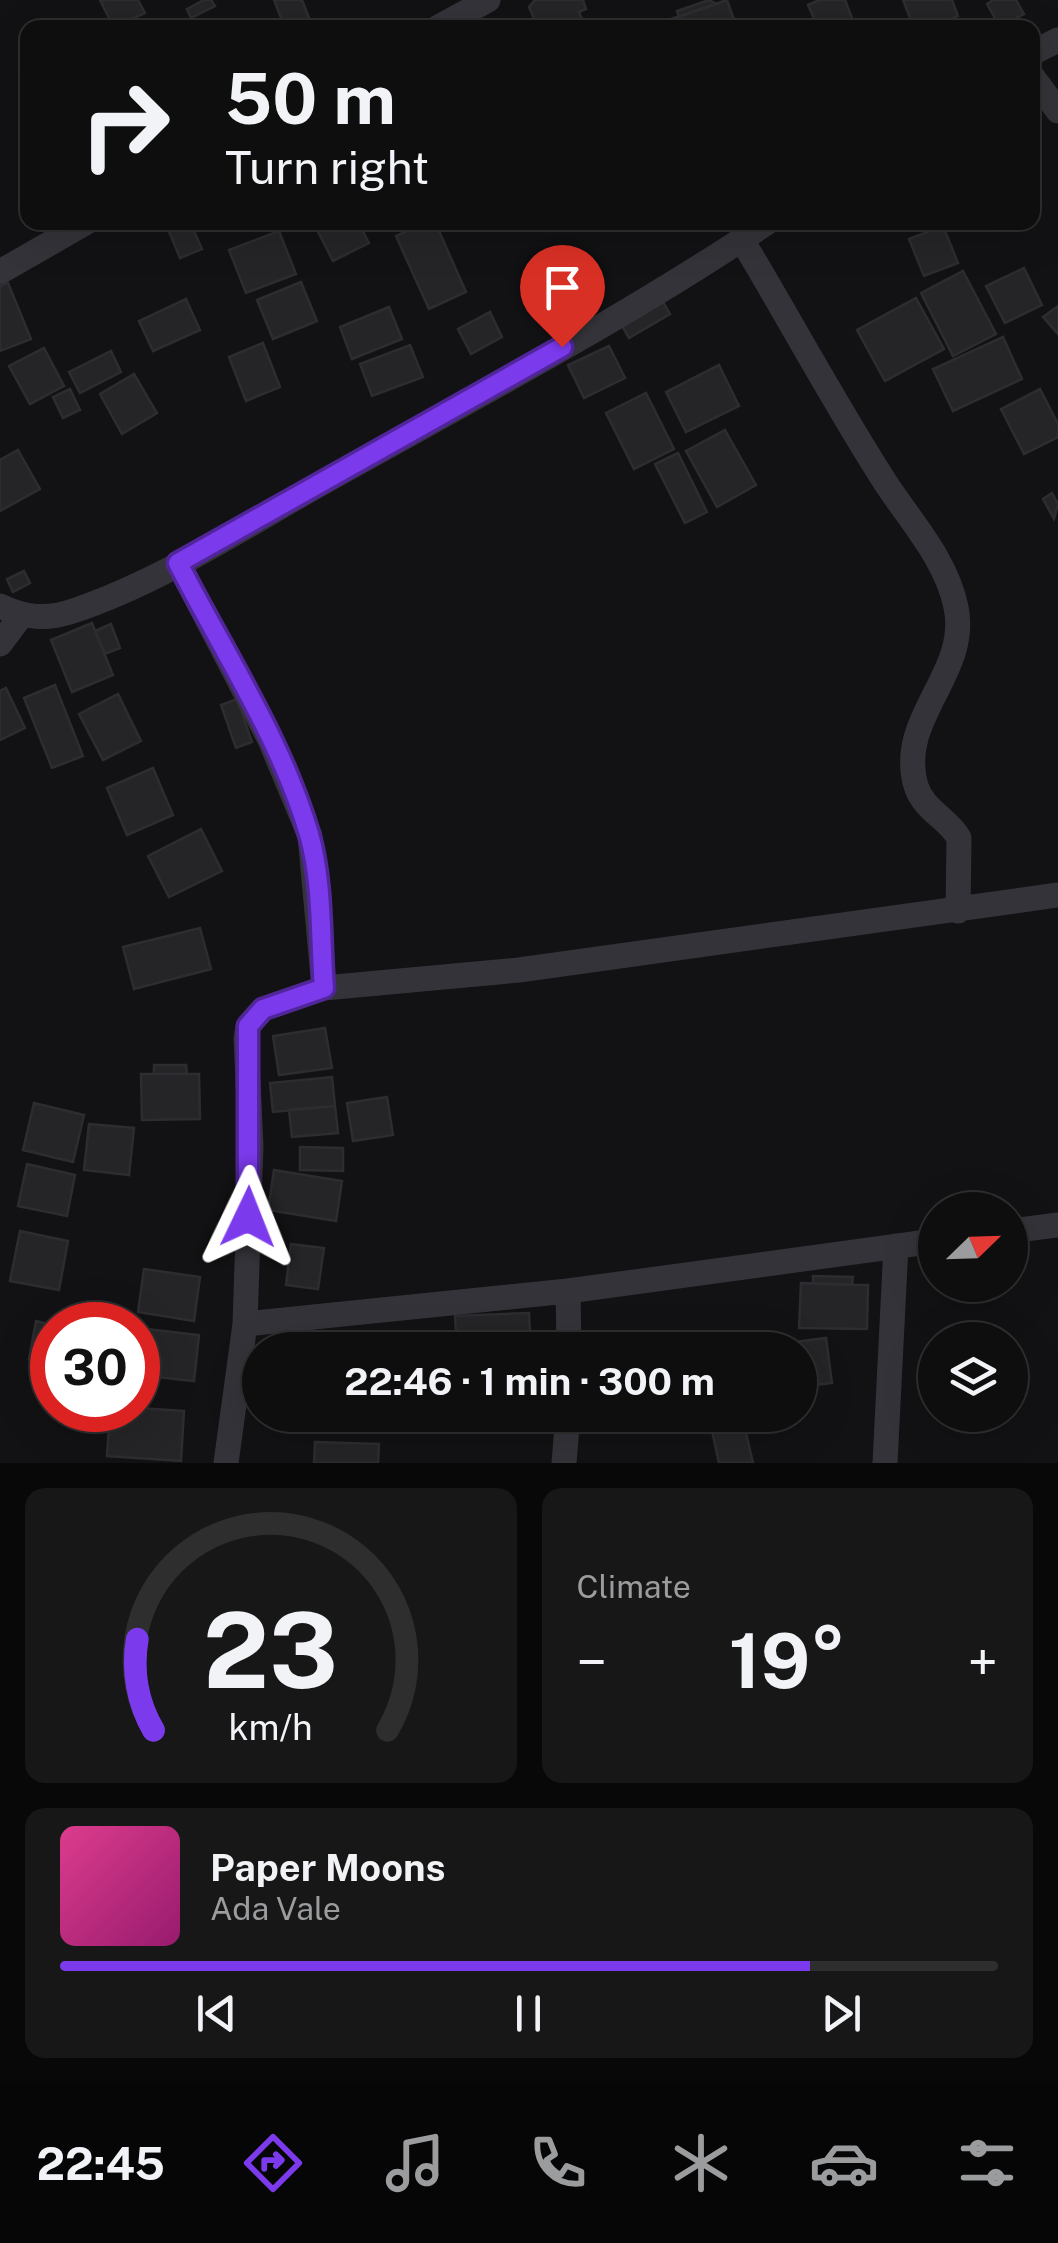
<!DOCTYPE html>
<meta charset="utf-8">
<style>
body{margin:0;font-family:"Public Sans",sans-serif;background:#171718;color:#f1f3f6;height:100vh;display:flex;flex-direction:column;font-size:38px;white-space:nowrap}
*{box-sizing:border-box;margin:0}
p{font-size:32px;color:#9b9c9e}
.icon{flex:none;width:55px;height:55px;fill:none;stroke:currentColor;stroke-width:2;stroke-linecap:round;stroke-linejoin:round}
.map{position:relative;height:1463px;overflow:hidden}
.sheet{display:flex;flex-direction:column;gap:25px;padding:25px;background:#080808;flex:1}
.sheet>*{flex:none}
.guide{position:absolute;left:20px;top:20px;width:1020px;height:210px;border-radius:20px;box-shadow:0 10px 40px #0002,0 0 0 2px #2e2e2f;background:#0e0e0f;color:#f1f3f6;overflow:hidden}
.needle{width:65px;rotate:67deg}
.controls{position:absolute;left:918px;top:1192px;display:grid;gap:20px}
.controls a{display:grid;place-items:center;width:110px;height:110px;border-radius:50%;background:#0e0e0f;box-shadow:0 10px 40px #0002,0 0 0 2px #2e2e2f;font-size:50px}
.speed{position:absolute;left:30px;top:1302px;display:flex;gap:20px;font-size:50px;font-weight:700;text-align:center}
.speed>*{display:grid;place-content:center;width:130px;height:130px;border-radius:50%;background:#0e0e0f;box-shadow:0 10px 40px #0002,0 0 0 2px #2e2e2f;line-height:1}
.speed .limit{border:15px solid #d22;background:#fff;color:#111}
.pin{position:absolute;display:grid;place-items:center;width:85px;height:85px;color:#fff;margin:-102px -42px;border-radius:50% 50% 50% 0;rotate:-45deg;box-shadow:0 0 10px #0007}
.pin .icon{rotate:45deg}
.me{position:absolute;width:110px;margin:-55px;rotate:2deg;stroke-linejoin:round;filter:drop-shadow(0 0 8px #0008)}
.turn{display:flex;align-items:center;gap:35px;height:210px;padding:0 40px;font-size:45px}
.turn .icon{width:130px;height:130px;stroke-width:2.5}
.turn b{display:block;font-size:70px;line-height:85px}
.big{font-size:75px;font-weight:700;line-height:1.1}
.sheet .tile{flex:1;display:flex;flex-direction:column;justify-content:center;gap:15px;min-width:0;padding:0 35px;border-radius:20px;background:#171718}
.sheet .dial{align-items:center;gap:0}
.dial svg{height:260px;overflow:visible;fill:none;stroke:#2e2e2f;stroke-width:7;stroke-linecap:round;text-anchor:middle}
.dial text{fill:#f1f3f6;stroke:none}
.song{display:flex;align-items:center;gap:30px}
.cover{width:120px;height:120px;border-radius:15px;background:linear-gradient(135deg,hsl(330 70% 55%),hsl(320 70% 35%))}
.played{height:10px;border-radius:5px;background:linear-gradient(90deg,#7c3aed 80%,#2e2e2f 80%)}
.keys{display:flex;justify-content:space-around;direction:ltr}
.heat{display:flex;justify-content:space-between;align-items:center;font-size:55px;direction:ltr}
.sheet .tiles{flex:1;display:grid;gap:25px;grid-template-columns:1fr 1fr}
.tile:last-child{grid-column:span 2}
.trip{position:absolute;left:242px;top:1332px;width:575px;height:100px;border-radius:50px;background:#0e0e0f;box-shadow:0 10px 40px #0002,0 0 0 2px #2e2e2f;font-weight:700;line-height:100px;text-align:center}
.tab-bar{display:flex;height:160px;justify-content:space-around;align-items:center;background:#060606;color:#9b9c9e}
.tab-bar .icon{width:70px;height:70px}
.tab-bar .current{color:#7c3aed}
.tab-bar b{font-size:45px;color:#f1f3f6}
.map>svg:first-child{display:block}
.building{fill:#252528;stroke:#2d2c30;stroke-width:2.5}
.lines{fill:none;stroke-linecap:round;stroke-linejoin:round}
.street{stroke:#333339;stroke-width:25}
.route-casing{stroke:#51269a;stroke-width:25}
.route{stroke:#7c3aed;stroke-width:18}
</style>
<div class="map">
<svg width="1058" height="1463" viewBox="0 0 1058 1463">
<rect width="100%" height="100%" fill="#121214"/>
<!-- building -->
<path class="building" d="M100,0H138L145,13L114,28Z
M204,0H211L215,6L191,18L187,9Z
M274,0H302L313,28H285Z
M583,0L586,9L579,12L586,28H538L529,7L535,0Z
M709,0L717,4L679,17L677,11Z
M727,0L737,28H668L665,21Z
M819,0H845L856,28H818L808,5Z
M903,0H952L958,16L928,28H914Z
M993,0H1016L1024,14L1000,27L987,4Z
M165,222H190L202,249L180,258Z
M313,222H358L369,243L333,261Z
M426,222H435L466,292L429,309L396,236Z
M943,226L958,263L924,276L909,239Z
M279,231L296,274L246,293L229,250Z
M1024,268L1042,305L1005,323L986,286Z
M963,271L996,334L953,356L921,293Z
M301,282L317,321L273,339L257,300Z
M8,283L31,339L0,351V286Z
M658,293L670,314L629,338L617,317Z
M916,298L944,349L885,381L857,330Z
M186,299L200,330L153,351L139,321Z
M1058,306V334L1043,317Z
M389,307L402,339L352,359L340,327Z
M490,312L502,337L471,354L458,329Z
M1003,337L1022,379L953,411L933,369Z
M263,343L280,387L246,401L229,357Z
M410,345L423,377L372,396L360,364Z
M609,346L625,378L584,398L568,365Z
M44,348L64,386L30,404L9,366Z
M111,351L121,372L80,393L69,372Z
M719,365L739,406L686,432L666,392Z
M134,374L157,413L122,434L100,394Z
M70,389L80,410L63,418L53,397Z
M1040,389L1058,424V437L1024,454L1001,409Z
M646,393L674,449L634,469L606,413Z
M725,430L756,485L717,507L686,451Z
M18,450L40,489L0,511V460Z
M678,453L707,512L685,523L655,464Z
M1052,493L1058,504L1054,519L1043,499Z
M24,571L30,583L13,592L7,579Z
M92,623L113,675L72,692L51,640Z
M111,624L120,648L105,654L95,631Z
M55,685L83,756L52,768L24,698Z
M6,688L25,728L0,740V691Z
M118,694L141,741L103,760L79,714Z
M237,699L252,742L236,748L221,705Z
M153,768L173,815L127,835L107,788Z
M201,829L222,871L169,897L148,856Z
M200,928L211,969L134,989L123,947Z
M325,1028L332,1068L279,1075L273,1036Z
M154,1065H186L187,1074H154Z
M141,1074H199L200,1119L142,1120Z
M332,1077L335,1106L273,1112L270,1083Z
M387,1097L393,1135L353,1141L347,1103Z
M34,1103L84,1115L73,1162L23,1150Z
M335,1106L338,1133L292,1137L289,1110Z
M89,1124L134,1128L129,1175L84,1170Z
M300,1147L343,1148V1171L300,1170Z
M27,1164L75,1175L67,1216L18,1206Z
M274,1170L342,1181L336,1221L268,1210Z
M20,1231L68,1241L59,1290L10,1281Z
M291,1244L324,1248L318,1289L286,1285Z
M144,1269L200,1277L194,1321L138,1312Z
M813,1276L853,1277L852,1285L813,1284Z
M801,1283L868,1285L867,1329L799,1328Z
M529,1313L531,1350H457L455,1316Z
M36,1321L52,1325V1362L29,1359Z
M138,1328L199,1335L194,1381L138,1375Z
M826,1338L832,1383L800,1387V1350H732Z
M138,1408L184,1411L181,1461L107,1456L110,1410Z
M393,1415H438L436,1431L392,1425Z
M744,1424L753,1463H719L712,1431Z
M315,1442L379,1444L378,1463H314Z"/>
<g class="lines">
<!-- street -->
<path class="street" d="M437,28L488,0
M1032,53L1058,40
M1032,76L1058,111
M742,240C790,320 835,404 885,482C911,522 946,559 956,607C970,674 896,718 916,786C924,811 948,818 959,838L958,911
M0,272L87,222
M178,563L270,740L310,836L324,988
M0,606C25,618 47,620 73,611C165,580 251,522 336,475C481,394 630,315 768,222
M0,644L21,616
M1010,1231L1058,1225
M568,1291L569,1350
M245,1324L568,1291L935,1241
M226,1463L245,1324L251,1146L246,1038L248,1026L263,1009L324,988L519,970L1058,895
M564,1463L568,1415
M885,1463L896,1246"/>
</g>
<g class="lines">
<!-- route casing -->
<g class="route-casing">
<path id="route" d="M248,1217V1026L263,1009L324,988C320,938 323,883 309,834C281,739 223,651 178,563L562,347"/>
</g>
<!-- route -->
<use href="#route" class="route"/>
</g>
</svg>
<div class="controls">
<a><svg class="needle" viewBox="-14 -14 28 28"><path d="M0-13l5 13h-10z" fill="#e53935"/><path d="M0 13l5-13h-10z" fill="#9b9c9e"/></svg></a>
<a><svg class="icon" aria-label="layers" viewBox="0 0 24 24"><path d="M12 4l9 5-9 5-9-5zM3 14l9 5 9-5"/></svg></a>
</div>
<div class="speed"><div class="limit">30</div></div>
<div class="pin" style="left:562px;top:347px;background:#d93025"><svg class="icon" aria-label="arrive" viewBox="0 0 24 24"><path d="M6 21V4h12l-3 4 3 4H6"/></svg></div>
<svg class="me" style="left:248px;top:1217px" viewBox="-20 -20 40 40"><path d="M0-17L14 15 0 8-14 15z" fill="#7c3aed" stroke="#fff" stroke-width="4"/></svg>
<div class="trip">22:46 · 1 min · 300 m</div>
<div class="guide">
<div class="turn"><svg class="icon" aria-label="right" viewBox="0 0 24 24"><path d="M7 20v-9h11M14 6l5 5-5 5"/></svg><div><b>50 m</b>Turn right</div></div>
</div>
</div>
<section class="sheet">
<div class="tiles">
<div class="tile dial"><svg viewBox="0 0 100 80">
<path d="M14 69A42 42 0 1 1 86 69"/>
<path d="M14 69A42 42 0 0 1 9 41" stroke="#7c3aed"/>
<text x="50" y="56" font-size="32" font-weight="700">23</text>
<text x="50" y="72" font-size="11">km/h</text>
</svg></div>
<div class="tile"><p>Climate</p>
<div class="heat"><a>−</a><b class="big">19°</b><a>+</a></div>
</div>
<div class="tile">
<div class="song"><i class="cover"></i><div><b>Paper Moons</b><p>Ada Vale</p></div></div>
<div class="played"></div>
<div class="keys"><svg class="icon" aria-label="previous" viewBox="0 0 24 24"><path d="M18 5L8 12l10 7zM5 5v14"/></svg><svg class="icon" aria-label="pause" viewBox="0 0 24 24"><path d="M8 5v14M16 5v14"/></svg><svg class="icon" aria-label="next" viewBox="0 0 24 24"><path d="M6 5l10 7-10 7zM19 5v14"/></svg></div>
</div>
</div>
</section>
<nav class="tab-bar">
<b>22:45</b>
<svg class="icon current" aria-label="directions" viewBox="0 0 24 24"><path d="M12 3l9 9-9 9-9-9zM9 14v-3h6M13 9l2 2-2 2"/></svg>
<svg class="icon" aria-label="music" viewBox="0 0 24 24"><path d="M9 18V5l10-2v13"/><circle cx="6" cy="18" r="3"/><circle cx="16" cy="16" r="3"/></svg>
<svg class="icon" aria-label="phone" viewBox="0 0 24 24"><path d="M5 4h4l2 5-3 2q2 4 5 5l2-3 5 2v4C11 20 4 13 5 4z"/></svg>
<svg class="icon" aria-label="climate" viewBox="0 0 24 24"><path d="M12 3v18M4 7l16 10M4 17L20 7"/></svg>
<svg class="icon" aria-label="car" viewBox="0 0 24 24"><path d="M5 17H2v-5l4-1 3-4h7l3 4 3 1v5h-3M9 17h6M6 11h13"/><circle cx="7" cy="17" r="2"/><circle cx="17" cy="17" r="2"/></svg>
<svg class="icon" aria-label="filters" viewBox="0 0 24 24"><path d="M4 7h16M4 17h16"/><circle cx="9" cy="7" r="2"/><circle cx="15" cy="17" r="2"/></svg>
</nav>
